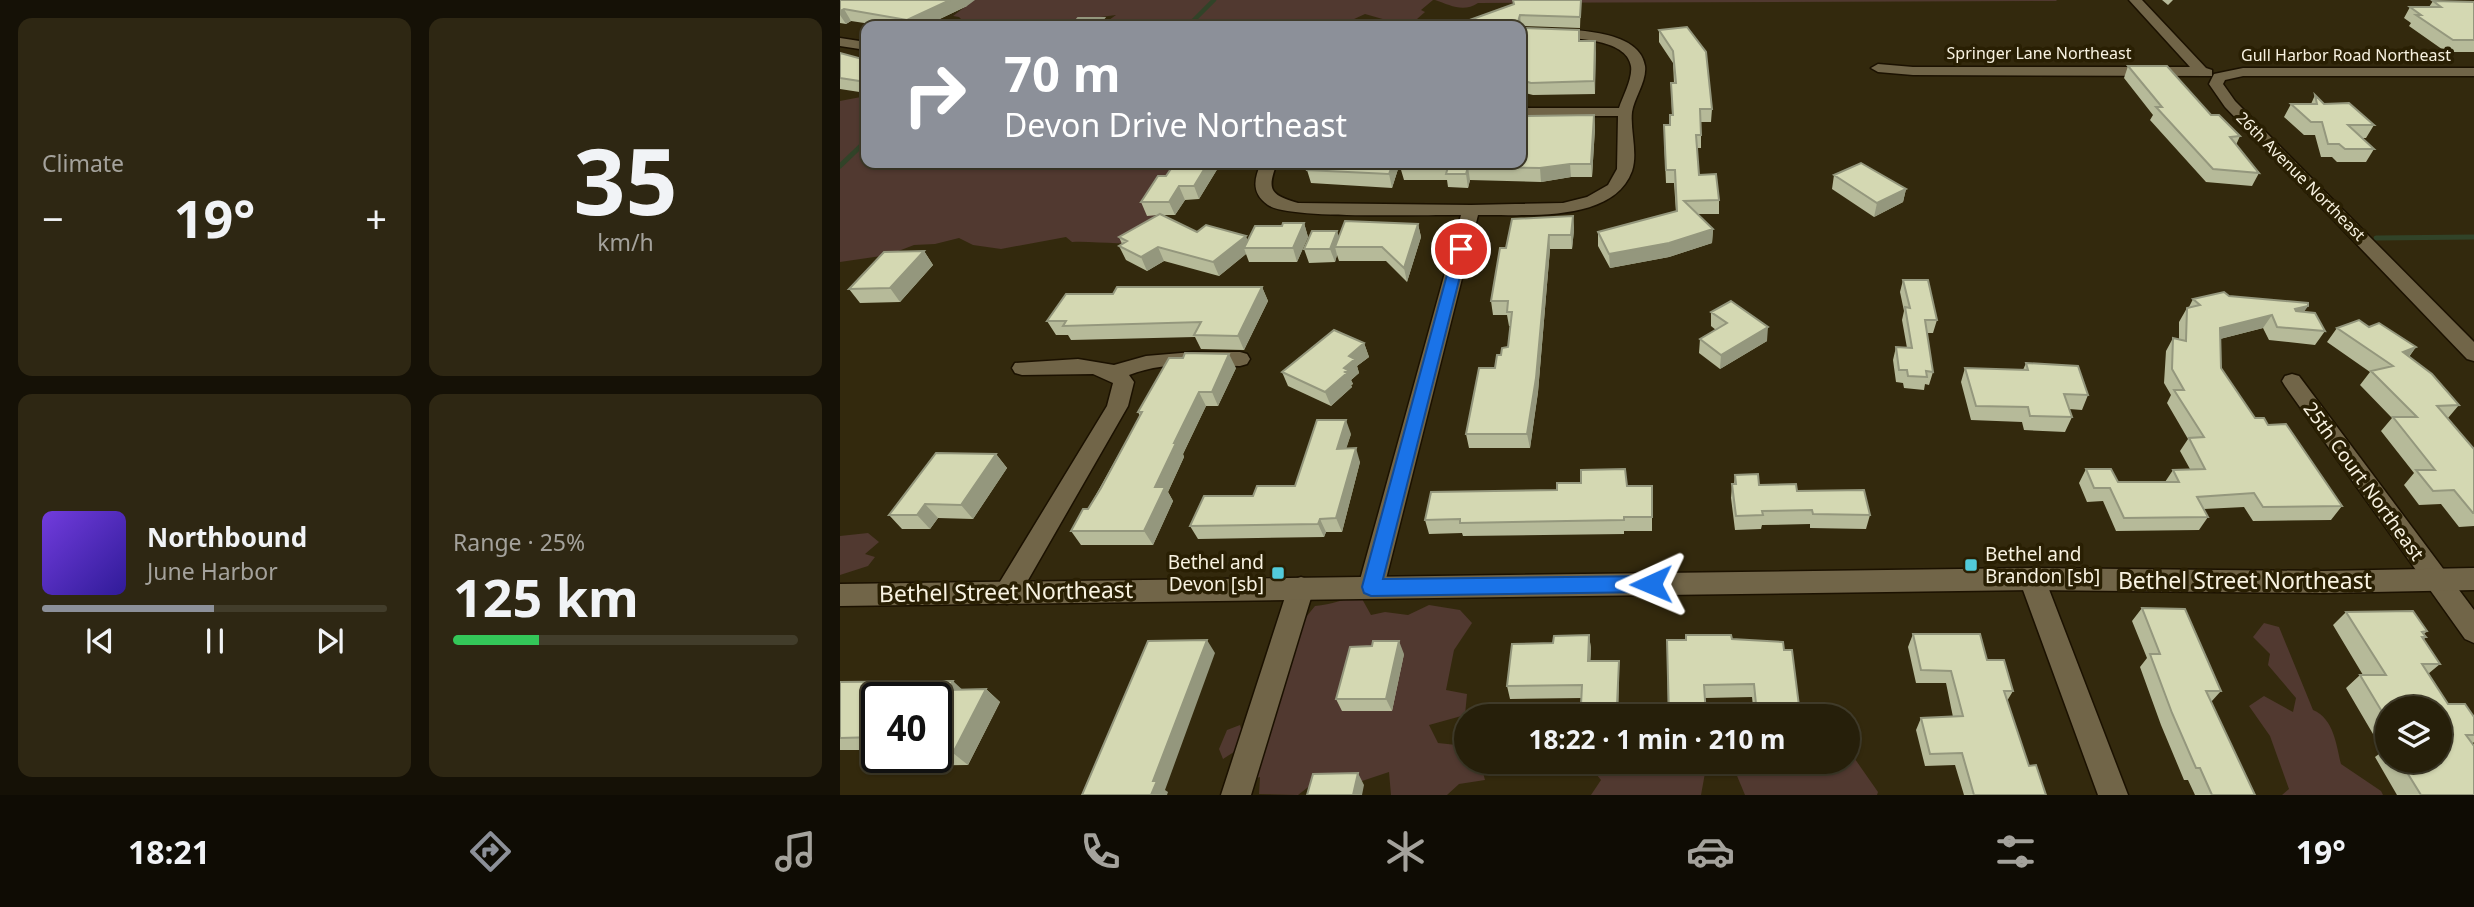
<!DOCTYPE html>
<meta charset="utf-8">
<style>
body{margin:0;font-family:"Noto Sans",sans-serif;background:#2e2713;color:#f1f3f6;height:100vh;display:flex;flex-direction:column;font-size:26px;white-space:nowrap}
*{box-sizing:border-box;margin:0}
p{font-size:23px;color:#a4a29c}
.icon{flex:none;width:38px;height:38px;fill:none;stroke:currentColor;stroke-width:2;stroke-linecap:round;stroke-linejoin:round}
.map{position:relative;flex:1;overflow:hidden}
.side{display:flex;flex-direction:column;gap:18px;padding:18px;background:#151106;width:840px}
.side>*{flex:none}
.banner{position:absolute;left:21px;top:21px;width:665px;height:147px;border-radius:14px;box-shadow:0 2px 5px #0004,0 0 0 2px #423d2b;background:#8c9099;color:#fff;overflow:hidden}
.buttons{position:absolute;left:1535px;top:696px;display:grid;gap:14px}
.buttons a{display:grid;place-items:center;width:77px;height:77px;border-radius:50%;background:#261f0a;box-shadow:0 2px 5px #0004,0 0 0 2px #423d2b;font-size:35px}
.speed{position:absolute;left:21px;top:682px;display:flex;gap:14px;font-size:35px;font-weight:700;text-align:center}
.speed>*{display:grid;place-content:center;width:91px;height:91px;border-radius:50%;background:#261f0a;box-shadow:0 2px 5px #0004,0 0 0 2px #423d2b;line-height:1}
.speed .limit{border:4px solid #111;border-radius:10px;background:#fff;color:#111}
.pin{position:absolute;display:grid;place-items:center;width:60px;height:60px;color:#fff;margin:-30px;border:4px solid #fff;border-radius:50%;box-shadow:0 2px 7px #0007}
.me{position:absolute;width:77px;margin:-38px;rotate:269deg;stroke-linejoin:round;filter:drop-shadow(0 0 5px #0008)}
.turn{display:flex;align-items:center;gap:24px;height:147px;padding:0 28px;font-size:32px}
.turn .icon{width:91px;height:91px;stroke-width:2.5}
.turn b{display:block;font-size:49px;line-height:60px}
.big{font-size:52px;font-weight:700;line-height:1.1}
.side .tile{flex:1;display:flex;flex-direction:column;justify-content:center;gap:10px;min-width:0;padding:0 24px;border-radius:14px;background:#2e2713}
.side .dial{align-items:center;gap:0}
.dial b{font-size:91px;line-height:1}
.song{display:flex;align-items:center;gap:21px}
.cover{width:84px;height:84px;border-radius:10px;background:linear-gradient(135deg,hsl(260 70% 55%),hsl(250 70% 35%))}
.played{height:7px;border-radius:4px;background:linear-gradient(90deg,#8c9099 50%,#423d2b 50%)}
.keys{display:flex;justify-content:space-around;direction:ltr}
.heat{display:flex;justify-content:space-between;align-items:center;font-size:38px;direction:ltr}
.charge{height:10px;border-radius:5px;background:linear-gradient(90deg,#34c759 25%,#423d2b 0)}
.side .tiles{flex:1;display:grid;gap:18px;grid-template-columns:repeat(2,1fr)}
.trip{position:absolute;left:614px;top:704px;width:406px;height:70px;border-radius:35px;background:#261f0a;box-shadow:0 2px 5px #0004,0 0 0 2px #423d2b;font-weight:700;line-height:70px;text-align:center}
.menu{display:flex;height:112px;justify-content:space-around;align-items:center;background:#0f0c04;color:#a4a29c}
.menu .icon{width:49px;height:49px}
.menu .selected{color:#8c9099}
.menu b{font-size:32px;color:#f1f3f6}
main{display:flex;flex:1;min-height:0}
.map>svg:first-child{display:block}
.green{fill:#513930}
.lines{fill:none;stroke-linecap:round;stroke-linejoin:round}
.stream-far1{stroke:#314328;stroke-width:4.5}
.stream{stroke:#314328;stroke-width:5}
.minor-casing{stroke:#1b1100;stroke-width:3}
.tertiary-casing{stroke:#1b1100;stroke-width:3}
.minor{fill:#716548;fill-rule:evenodd}
.tertiary{fill:#716548;fill-rule:evenodd}
.wall{fill:#b6ba99;fill-rule:evenodd}
.shaded-wall{fill:#94977d}
.building{fill:#d4d8b2;stroke:#94977d;stroke-width:2}
.route{fill:#1a73e8;stroke:#114b97;stroke-width:2}
.poi-dot{fill:#52cbda;stroke:#291f03;stroke-width:2.5}
.labels{text-anchor:middle;stroke-width:7;stroke-linejoin:round;paint-order:stroke}
.far-street-label{font-size:16px;fill:#f8f2e1;stroke:#291f03}
.street-label{font-size:19px;fill:#f8f2e1;stroke:#291f03}
.poi-label{font-size:19px;fill:#f8f2e1;stroke:#291f03;text-anchor:start}
.near-street-label{font-size:23px;fill:#f8f2e1;stroke:#291f03}
</style>
<main>
<section class="side">
<div class="tiles">
<div class="tile"><p>Climate</p>
<div class="heat"><a>−</a><b class="big">19°</b><a>+</a></div>
</div>
<div class="tile dial"><b>35</b><p>km/h</p></div>
<div class="tile">
<div class="song"><i class="cover"></i><div><b>Northbound</b><p>June Harbor</p></div></div>
<div class="played"></div>
<div class="keys"><svg class="icon" aria-label="previous" viewBox="0 0 24 24"><path d="M18 5L8 12l10 7zM5 5v14"/></svg><svg class="icon" aria-label="pause" viewBox="0 0 24 24"><path d="M8 5v14M16 5v14"/></svg><svg class="icon" aria-label="next" viewBox="0 0 24 24"><path d="M6 5l10 7-10 7zM19 5v14"/></svg></div>
</div>
<div class="tile"><p>Range · 25%</p><b class="big">125 km</b><div class="charge"></div></div>
</div>
</section>
<div class="map">
<svg width="1634" height="795" viewBox="0 0 1634 795">
<rect width="100%" height="100%" fill="#33290d"/>
<!-- green -->
<path class="green" d="M83,0H593L581,10L585,12L577,19L546,20L525,14L499,26H269V20L276,15L261,17L246,26H138L145,21L126,24L119,17L113,16L126,6Z
M595,0H1216L1217,1L638,3C623,13 610,5 595,0Z
M26,96V163H354L295,242C274,245 253,241 232,242L226,237L161,249L133,245L119,238L95,244L74,245L48,255L0,262V101Z
M28,533L39,542L25,554L35,557L28,566L0,575V536Z
M521,597L531,615L545,612L568,615L589,605L620,610L632,623L614,650L606,690L627,694L625,715L589,725L598,743L626,746V761H640L645,780L619,784L607,795H551L549,772L522,781H476L458,795L419,794L420,777L411,780L397,750L383,759L379,749L387,730L400,725L405,743L422,751L428,740L429,721L454,632L475,606C492,605 504,598 521,597Z
M1424,623L1439,627L1473,710C1494,719 1496,744 1501,764L1541,791L1543,795H1442L1449,789L1430,736L1409,706L1424,696L1453,712L1456,698L1428,665L1430,654L1413,637Z
M1008,749L1038,792L1037,795H905L895,771L902,761H908L921,771V761H1008Z
M758,761H850L865,773L861,795H751L761,780L752,769Z"/>
<g class="lines">
<!-- stream-far1 -->
<path class="stream-far1" d="M348,26L374,0"/>
<!-- stream -->
<path class="stream" d="M0,166L26,141
M1536,238L1634,237"/>
<!-- minor casing -->
<g class="minor-casing">
<path id="minor" d="M1289,0H1302L1366,68L1372,70V76L1073,75L1038,72L1031,68L1038,64L1073,67H1350Z
M681,29C712,30 799,24 805,66C807,81 794,98 792,112C790,130 798,153 792,171C773,224 683,214 638,215L544,587L540,595L531,598L522,595L518,587L621,215C587,214 450,220 428,205C411,193 414,179 421,163H437C427,189 429,195 458,203L631,205L723,203L747,197L768,185L777,169L778,116H681V108H779C783,96 793,78 791,66C786,32 706,38 681,37Z
M0,38L26,42V50L0,46Z
M353,352H400L407,354L410,359L407,364L400,366C364,365 324,361 289,375L294,382L288,406L176,601L167,604L158,601L154,593L158,585L267,406L273,383L253,374L182,375L175,373L172,368L175,363L238,359L274,365L306,356Z
M1452,374L1459,376L1634,610V643L1625,639L1445,386L1442,381L1445,376Z
M1192,568L1201,571L1205,579L1288,795H1258L1179,579L1183,571Z
M461,577L470,580L474,588L411,795H381L448,588L452,580Z"/>
</g>
<!-- tertiary casing -->
<g class="tertiary-casing">
<path id="tertiary" d="M1403,68H1634V76H1403L1385,80L1383,84L1395,101L1634,342V361L1627,359L1385,107L1369,84L1374,74Z
M1192,568L1483,571L1634,568V590L1483,593L1192,590L0,606V584Z"/>
</g>
<!-- minor -->
<use href="#minor" class="minor"/>
<!-- tertiary -->
<use href="#tertiary" class="tertiary"/>
</g>
<!-- wall -->
<path class="wall" d="M0,0L127,6L85,26H44L11,21L6,24L0,23Z
M673,0H741L740,28L681,26Z
M1322,0H1333L1328,5Z
M1593,1L1634,2V52H1606L1569,26L1571,23L1564,18L1570,7H1589Z
M681,28L740,41H755V94L693,95L681,92Z
M819,30L872,109L871,122H861V148H857L859,175L879,200V214H858L873,229L872,243L829,257L770,268L758,246V232L836,212L834,183H826L824,138V125H830L832,115L831,83H834L833,63L819,42Z
M0,53L26,60V93L0,89Z
M1288,66L1371,115L1400,136L1396,145L1419,173L1412,186L1366,182L1310,120L1313,115L1284,78Z
M1475,95L1484,104L1534,125L1526,138H1522L1534,149L1526,162H1497L1492,157H1481L1475,135H1464L1444,117L1451,104H1471Z
M754,115L755,128L752,177H731L701,182L630,180L628,188L608,187L607,180H564L559,163H681Z
M381,163L359,199L345,200L335,215H323L357,232L408,240L442,226L464,223L468,237L457,262H409L406,254L379,276L324,261L307,271L286,260L279,246L282,244L279,237L318,215L307,216L301,202L326,176Z
M469,163H558L559,166L552,188L471,183L467,170Z
M994,175L1066,189L1063,202L1034,217L992,189Z
M733,216L734,230L732,249H710L698,392L690,448H629L626,434L661,355L668,347L670,326H669L667,315H653L651,301L666,248Z
M578,224L581,237L567,282L546,261H499L497,255L495,262L469,263L464,249L499,237Z
M84,251L93,265L60,302L20,303L9,289Z
M1063,280L1097,320L1093,333H1087L1093,372L1089,385L1085,384L1084,390L1064,388L1063,383L1056,382L1053,360L1056,347L1067,348L1062,320L1064,311L1060,292Z
M422,287L428,301L404,350L361,349L355,337L231,340L228,335H216L207,321L273,294Z
M1389,296L1468,306L1464,311L1485,331L1475,345L1429,340L1423,328L1380,339L1381,368L1415,418L1428,425L1502,506L1491,520L1413,521L1404,507L1364,509L1368,517L1359,530L1276,531L1263,501L1247,502L1239,483L1246,469L1278,482H1325L1333,470L1350,469L1340,451L1348,439L1327,403L1331,395L1324,383L1326,351L1333,338L1339,339V322L1347,308L1349,307L1353,299Z
M871,312L927,341L880,369L859,353L860,339L876,330L871,326Z
M1529,327L1576,347L1569,357L1619,405L1608,418L1634,449V526L1619,527L1601,504L1579,505L1564,485L1574,473L1541,431L1552,418L1520,385L1530,372L1487,342L1497,328Z
M524,343L529,357L517,366L519,373L511,380L513,384L511,385L512,387L491,406L448,386L442,372Z
M1186,363L1248,395L1242,410L1229,409L1232,417L1225,432L1184,430L1182,422L1131,420L1121,382L1125,368L1183,370Z
M396,368L378,406H366L343,454L344,457L328,492L333,501L313,545H241L231,531L248,509L300,416L298,412Z
M511,434L506,448L520,462L502,532H486L484,537L358,539L350,526L455,486Z
M156,454L167,468L133,519L98,518L90,529H62L49,515Z
M895,475L919,485L957,491L1030,515L1026,529L970,528V524L922,525L921,529L895,530L891,498L892,484H894Z
M787,486H812V531H784V534L623,536L622,533L589,534L585,520L717,490Z
M1302,608L1381,691L1371,702L1415,795H1355L1348,780H1344L1321,725L1300,667L1307,658L1292,621Z
M1506,612L1587,631L1584,634L1586,637L1583,640L1600,664L1588,674L1608,704L1634,717V742L1632,744L1634,795H1557L1535,757L1543,751L1506,688L1520,675H1523L1493,625ZM1547,709L1600,761H1547Z
M1073,634L1147,660L1173,691L1167,701L1189,766L1206,795H1124L1115,765L1085,766L1076,730L1081,718L1113,717L1106,683H1076L1068,647Z
M749,635L751,649L750,661H779L778,716H743L742,698L670,699L667,686L713,643Z
M892,639L944,650L960,714V716H914L912,697L865,698L866,716H828L827,640Z
M564,654L552,711H502L496,699Z
M0,682L122,689H146L160,702L128,765L44,766L27,754L30,750H0ZM37,698H96V758H37Z"/>
<!-- shaded-wall -->
<path class="shaded-wall" d="M110,0H135L127,6L85,26H71L67,20Z
M4,9L11,21L6,24L0,15V11Z
M680,15L681,26V27V26H677Z
M264,18L268,26H257Z
M755,41L756,53L755,94L754,81Z
M754,115L755,128L752,177L751,164Z
M368,163H381L359,199L354,186Z
M553,163H558L559,166L552,188L549,174Z
M730,164L731,177L701,182L700,168Z
M628,167L630,180L628,188L626,174Z
M339,186L345,200L335,215L329,202Z
M1066,189L1063,202L1034,217L1037,203Z
M733,216L734,230L732,249L731,235Z
M464,223L468,237L457,262L453,248Z
M578,224L581,237L567,282L564,268Z
M873,229L872,243L829,257L770,268L769,254Z
M497,231L502,245L495,247L497,255L495,262L490,249Z
M709,235L710,249L698,392L690,448L687,434Z
M406,236L411,248H404L406,254L379,276L373,262Z
M318,247L324,261L307,271L301,257Z
M84,251L93,265L60,302L50,288Z
M422,287L428,301L404,350L398,336Z
M1468,306L1459,319L1455,309Z
M1432,315L1423,328L1372,341L1380,328Z
M928,327L927,341L880,369L881,355Z
M524,343L529,357L517,366L519,373L511,380L513,384L511,385L512,387L491,406L485,392L504,368L509,356Z
M1576,347L1565,361L1563,352Z
M389,354L396,368L378,406L372,392Z
M359,392L366,406L343,454L344,457L328,492L333,501L313,545L304,531L315,487L334,443Z
M506,420L511,434L502,462L497,449Z
M516,448L520,462L502,532L496,518Z
M156,454L167,468L133,519L121,505Z
M85,504L98,518L90,529L77,515Z
M480,519L486,532L484,537L478,524Z
M749,635L751,649L750,674L748,661Z
M367,640L375,653L325,790L328,792L327,795H311L313,781Z
M559,641L564,654L552,711L546,699Z
M779,661V674L778,716L777,705Z
M113,681L127,694L108,690Z
M146,689L160,702L128,765L113,753Z
M518,773L524,785L522,795H513Z"/>
<!-- building -->
<path class="building" d="M0,0H110L67,20L4,9L0,11Z
M673,0H741L740,17L680,15L677,25L678,26H613L674,4Z
M1593,1L1634,2V40H1613L1576,15H1581L1570,7H1601Z
M238,18H264L257,26H231Z
M847,27L866,52L872,109H860L861,135H856L859,175L876,174L879,200L844,201L873,229L829,243L769,254L758,232L837,211L835,170H826L824,125H830V115H833L831,83H836L833,51L819,30Z
M681,28L739,30V41H755L754,81L691,83L681,80Z
M0,53L26,60V82L0,78Z
M1288,66H1327L1371,115H1379L1400,136L1390,137L1419,173L1373,169L1316,107H1322Z
M1475,95L1484,104L1509,103L1534,125H1508L1534,149H1505L1499,144H1488L1482,122H1471L1451,104H1477Z
M754,115L751,164H730L700,168L628,167L626,174H606L608,167H561L560,163H681V123L686,122L687,116Z
M335,163H368L354,186H339L329,202H301L318,176H326Z
M469,163H553L549,174L467,170Z
M1021,163L1066,189L1037,203L994,175Z
M320,214L357,232L366,225L406,236L373,262L318,247L301,257L279,246L287,241L279,237Z
M733,216L731,235H709L696,378L687,434H626L639,368H655L657,355H661L662,348L668,347L672,312H667L668,301H651L660,248H666L672,219Z
M505,221L578,224L564,268L542,247H495Z
M443,223H464L453,248H404L415,226H442Z
M472,231H497L490,249H464Z
M84,251L50,288L9,289L44,252Z
M1063,280H1088L1097,320H1085L1093,372L1086,371L1087,377L1068,376L1067,370H1059L1056,347L1072,348L1065,307L1070,308Z
M277,287H422L398,336L354,335L361,322L223,326L226,321H207L226,294H273Z
M1384,292L1389,296L1468,303V306L1455,309L1456,311L1475,313L1485,331L1437,327L1432,315L1380,328L1381,368L1415,418H1424L1428,425L1446,424L1502,506L1423,507L1414,493L1357,497L1368,517L1284,518L1270,488H1254L1246,469H1271L1278,482H1339L1333,470L1365,469L1349,438L1364,437L1334,390H1344L1332,369L1333,338L1346,341L1347,308L1360,305L1353,299Z
M891,301L928,327L881,355L860,339L887,323L871,312Z
M1519,320L1529,327L1539,323L1576,347L1563,352L1592,374L1619,405L1597,406L1634,449V513H1633L1614,490L1593,491L1576,470H1595L1553,417H1577L1531,371L1553,366L1497,328Z
M494,330L524,343L509,356L515,359L504,368L508,370L505,372L507,373L485,392L442,372Z
M345,353L389,354L372,392H359L334,443H336L315,487H325L304,531H231L243,509H248L261,488L302,412H298L329,358H343Z
M1186,363L1238,366L1248,395L1224,394L1232,417L1190,416L1188,407L1136,406L1125,368L1188,370Z
M477,420H506L497,449L516,448L496,518L480,519L478,524L350,526L364,496H413L417,486H455Z
M96,453L156,454L121,505L85,504L77,515H49Z
M785,469L787,486H812V517H784V520L620,523V519L585,520L591,492L717,490V483H741V470Z
M918,474L919,485L956,484L957,491L1024,490L1030,515L973,514L972,510L922,511L923,515L896,516L892,484H896L895,475Z
M1302,608L1345,609L1381,691H1366L1415,795H1372L1360,768H1356L1332,713L1310,654H1320Z
M1573,611L1587,631L1582,632L1586,637H1582L1600,664H1582L1608,704H1625L1634,717V735H1626L1634,746V795H1581L1560,761H1600V709H1547V720L1520,675H1546L1506,612Z
M1073,634H1140L1147,660H1164L1173,691H1164L1189,766L1196,765L1206,795H1134L1122,753L1090,754L1081,718L1123,716L1111,671L1081,670Z
M749,635L748,661H779L777,705H741L742,685L667,686L672,644L713,643L714,636Z
M846,635H891L892,639L943,642L944,650H952L960,714H917L914,684L864,685L866,716H829L827,640H846Z
M367,640L313,781H317L311,795H242L308,641Z
M533,641H559L546,699H496L510,647L532,646Z
M113,681L108,690L146,689L113,753H96V698H37V737L0,738V682Z
M37,739V754H27Z
M518,773L513,795H467L473,774Z"/>
<!-- route -->
<path class="route" d="M621,245L627,249L543,579L811,576L817,578L820,584L817,590L811,592L531,596L524,593L522,587L614,249Z"/>
<!-- markers -->
<g class="poi-dot">
<rect x="1124" y="558" width="14" height="14" rx="3.5"/>
<rect x="431" y="566" width="14" height="14" rx="3.5"/>
</g>
<g class="labels">
<!-- far-street labels -->
<g class="far-street-label">
<text x="1199" y="59">Springer Lane Northeast</text>
<text x="1506" y="61">Gull Harbor Road Northeast</text>
<text transform="translate(1461 176) rotate(45)" y="6">26th Avenue Northeast</text>
</g>
<!-- street labels -->
<g class="street-label">
<text transform="translate(1524 481) rotate(54)" y="7">25th Court Northeast</text>
</g>
<!-- poi labels -->
<g class="poi-label">
<text x="1145" y="561">Bethel and<tspan x="1145" dy="22">Brandon [sb]</tspan></text>
<text x="424" y="569" text-anchor="end">Bethel and<tspan x="424" dy="22">Devon [sb]</tspan></text>
</g>
<!-- near-street labels -->
<g class="near-street-label">
<text x="1405" y="589">Bethel Street Northeast</text>
<text transform="translate(166 592) rotate(-1)" y="8">Bethel Street Northeast</text>
</g>
</g>
</svg>
<div class="buttons">
<a><svg class="icon" aria-label="layers" viewBox="0 0 24 24"><path d="M12 4l9 5-9 5-9-5zM3 14l9 5 9-5"/></svg></a>
</div>
<div class="speed"><div class="limit">40</div></div>
<div class="pin" style="left:621px;top:249px;background:#d93025"><svg class="icon" aria-label="arrive" viewBox="0 0 24 24"><path d="M6 21V4h12l-3 4 3 4H6"/></svg></div>
<svg class="me" style="left:811px;top:584px" viewBox="-20 -20 40 40"><path d="M0-17L14 15 0 8-14 15z" fill="#1a73e8" stroke="#fff" stroke-width="4"/></svg>
<div class="trip">18:22 · 1 min · 210 m</div>
<div class="banner">
<div class="turn"><svg class="icon" aria-label="right" viewBox="0 0 24 24"><path d="M7 20v-9h11M14 6l5 5-5 5"/></svg><div><b>70 m</b>Devon Drive Northeast</div></div>
</div>
</div>
</main>
<nav class="menu">
<b>18:21</b>
<svg class="icon selected" aria-label="directions" viewBox="0 0 24 24"><path d="M12 3l9 9-9 9-9-9zM9 14v-3h6M13 9l2 2-2 2"/></svg>
<svg class="icon" aria-label="music" viewBox="0 0 24 24"><path d="M9 18V5l10-2v13"/><circle cx="6" cy="18" r="3"/><circle cx="16" cy="16" r="3"/></svg>
<svg class="icon" aria-label="phone" viewBox="0 0 24 24"><path d="M5 4h4l2 5-3 2q2 4 5 5l2-3 5 2v4C11 20 4 13 5 4z"/></svg>
<svg class="icon" aria-label="climate" viewBox="0 0 24 24"><path d="M12 3v18M4 7l16 10M4 17L20 7"/></svg>
<svg class="icon" aria-label="car" viewBox="0 0 24 24"><path d="M5 17H2v-5l4-1 3-4h7l3 4 3 1v5h-3M9 17h6M6 11h13"/><circle cx="7" cy="17" r="2"/><circle cx="17" cy="17" r="2"/></svg>
<svg class="icon" aria-label="filters" viewBox="0 0 24 24"><path d="M4 7h16M4 17h16"/><circle cx="9" cy="7" r="2"/><circle cx="15" cy="17" r="2"/></svg>
<b>19°</b>
</nav>
